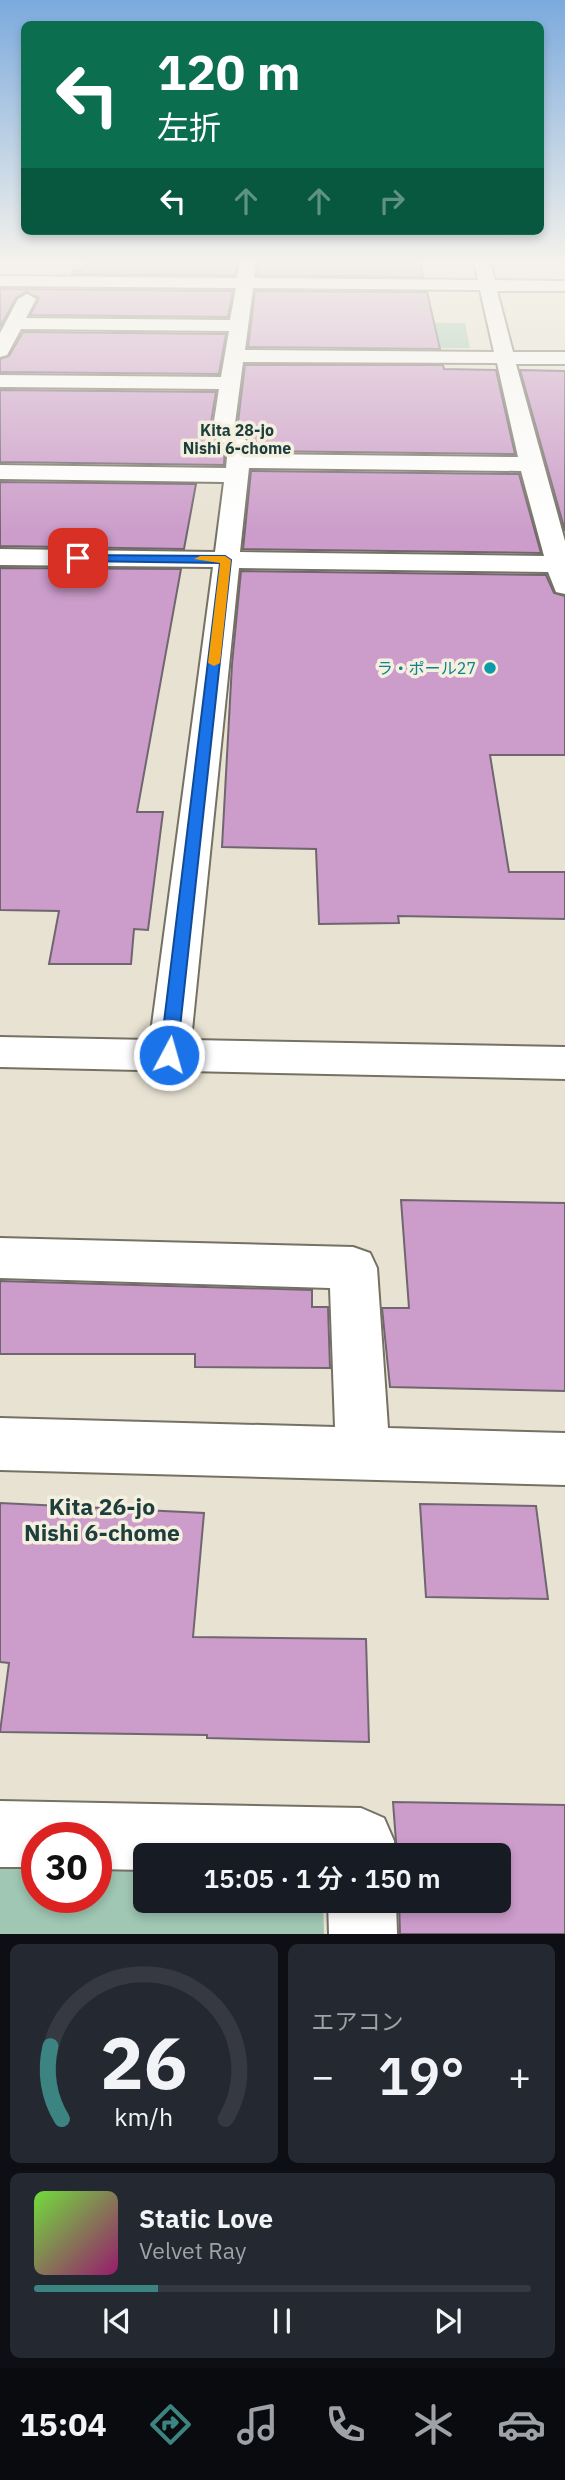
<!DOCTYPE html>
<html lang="ja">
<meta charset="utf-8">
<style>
body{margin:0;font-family:"IBM Plex Sans","Noto Sans JP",sans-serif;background:#242831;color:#f1f3f6;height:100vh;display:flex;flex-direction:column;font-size:26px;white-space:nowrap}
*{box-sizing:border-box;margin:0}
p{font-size:23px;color:#9ea1a6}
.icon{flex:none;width:38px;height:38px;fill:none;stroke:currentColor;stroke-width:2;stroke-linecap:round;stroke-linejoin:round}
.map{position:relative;height:1934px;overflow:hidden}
.sheet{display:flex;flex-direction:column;gap:10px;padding:10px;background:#0d0f14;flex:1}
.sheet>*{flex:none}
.hud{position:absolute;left:21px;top:21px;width:523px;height:214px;border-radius:10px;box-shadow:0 4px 10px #0003;background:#0b6e4f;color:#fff;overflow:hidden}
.speed{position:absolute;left:21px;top:1822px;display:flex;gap:14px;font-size:35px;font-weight:700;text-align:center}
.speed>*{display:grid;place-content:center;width:91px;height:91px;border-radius:50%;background:#171b24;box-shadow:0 4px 10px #0003;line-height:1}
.speed .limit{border:10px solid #d22;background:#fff;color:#111}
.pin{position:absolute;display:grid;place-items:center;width:60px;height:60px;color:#fff;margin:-30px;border-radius:14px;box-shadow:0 4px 10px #0006}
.me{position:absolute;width:77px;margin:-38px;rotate:6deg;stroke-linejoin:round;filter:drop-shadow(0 0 5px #0008)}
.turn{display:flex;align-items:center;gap:24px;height:147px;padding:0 21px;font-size:32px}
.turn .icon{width:91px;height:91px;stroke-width:2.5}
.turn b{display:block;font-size:49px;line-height:60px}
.lanes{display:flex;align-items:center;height:66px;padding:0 21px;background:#0003;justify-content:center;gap:35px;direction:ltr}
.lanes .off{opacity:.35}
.big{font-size:52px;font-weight:600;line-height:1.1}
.sheet .tile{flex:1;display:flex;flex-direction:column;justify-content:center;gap:10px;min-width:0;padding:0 24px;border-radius:10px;background:#242831}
.sheet .dial{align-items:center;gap:0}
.dial svg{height:182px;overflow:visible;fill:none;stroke:#363941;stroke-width:7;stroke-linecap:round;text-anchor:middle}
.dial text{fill:#f1f3f6;stroke:none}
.song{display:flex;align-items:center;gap:21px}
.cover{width:84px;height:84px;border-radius:10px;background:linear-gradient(135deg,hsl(100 70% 55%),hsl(320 70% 35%))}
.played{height:7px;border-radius:4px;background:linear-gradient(90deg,#3c8481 25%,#363941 25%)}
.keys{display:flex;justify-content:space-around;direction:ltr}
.heat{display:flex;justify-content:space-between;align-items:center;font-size:38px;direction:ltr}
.sheet .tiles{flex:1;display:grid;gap:10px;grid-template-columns:1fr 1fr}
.tile:last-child{grid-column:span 2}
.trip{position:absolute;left:133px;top:1843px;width:378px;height:70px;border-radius:10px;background:#171b24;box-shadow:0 4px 10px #0003;font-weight:600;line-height:70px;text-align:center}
.tab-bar{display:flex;height:112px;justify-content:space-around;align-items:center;background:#090b0e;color:#9ea1a6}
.tab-bar .icon{width:49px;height:49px}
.tab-bar .active{color:#3c8481}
.tab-bar b{font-size:32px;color:#f1f3f6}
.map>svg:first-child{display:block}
.green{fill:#9fc7b3}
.building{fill:#cc9cca;stroke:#716670;stroke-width:2}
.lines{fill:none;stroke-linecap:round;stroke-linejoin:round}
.minor-casing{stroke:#757163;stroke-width:4}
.minor{fill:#fff;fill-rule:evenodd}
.route{fill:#1a73e8;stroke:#114b97;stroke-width:2}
.slow{fill:#f59e0b}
.culture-dot{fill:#0f9aa8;stroke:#f4efdf;stroke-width:2.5}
.labels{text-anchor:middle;stroke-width:7;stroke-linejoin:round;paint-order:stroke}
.far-neighbourhood-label{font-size:16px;font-weight:bold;fill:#1c3e3d;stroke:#f4efdf}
.far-culture-label{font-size:16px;fill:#0d838f;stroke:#f4efdf;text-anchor:end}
.near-neighbourhood-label{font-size:23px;font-weight:bold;fill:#1c3e3d;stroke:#f4efdf}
</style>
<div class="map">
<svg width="565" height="1934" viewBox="0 0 565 1934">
<rect width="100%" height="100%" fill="#e7e2d2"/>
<!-- green -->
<path class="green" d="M344,322L465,323L470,348H344Z
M0,1854L37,1855V1897H96V1857L145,1858V1900L323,1901L324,1934H0Z"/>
<!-- building -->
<path class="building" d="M84,263L149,264L237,263L235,275L72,274L73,270L81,271Z
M259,263H420L423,277L257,275Z
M0,289L233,291L228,317L30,315L39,298L26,292L16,298L0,327Z
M255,291L427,292L440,349L248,347Z
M23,332L226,334L219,374L0,372V359L9,356Z
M245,365H443L444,369L496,370L515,454L253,451L252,441L237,430Z
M520,370L565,371V531Z
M0,390L216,392L209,434L225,447L224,465L0,462Z
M251,471L519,474L541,553L243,549Z
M0,482L196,484L184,549L0,546Z
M0,568L181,569L137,812H163L148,930L134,929L131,964H49L59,911L0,910Z
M241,571L546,575L554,593L565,596V755H490L509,872H565V919L398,916L399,923L319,924L316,849L222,847L232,664Z
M401,1200L565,1203V1391L390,1387L382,1308H409Z
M0,1281L312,1290V1307H328L330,1368L195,1367V1354H0Z
M0,1503L204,1513L193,1637L366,1639L369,1742L207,1738V1735L0,1732L9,1663L0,1662Z
M420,1504L536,1506L548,1599L426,1597Z
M393,1802L565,1805V1934H400L399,1900H499V1855H397Z"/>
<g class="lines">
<!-- minor casing -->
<g class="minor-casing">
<path id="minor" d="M240,263H256L254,278L478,280L474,263H490L495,280L565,281V291H497L513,352H565V364H516L565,541V594L556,592L548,572L239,568L191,1040L565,1047V1079L0,1067V1037L150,1040L213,567L0,565V549L215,552L224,482L0,479V465L226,468L228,446L212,434L219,389L0,387V375L221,377L229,331L21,329L7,355L0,357V333L18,299L27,294L36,299L26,318L230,320L236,288L0,286V276L237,278ZM253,288L480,290L494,352L245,350ZM243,362L497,363L518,457L250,454V443L234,431ZM249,468L521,471L544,556L240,552Z
M0,1238L353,1247L370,1253L377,1268L388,1428L565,1433V1485L0,1470V1418L335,1427L330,1288L0,1278Z
M0,1801L361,1808L384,1818L394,1841V1855H145V1870L96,1869V1838H37V1867H0Z
M328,1900H396L397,1934H329Z"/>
</g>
<!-- minor -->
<use href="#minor" class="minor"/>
</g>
<!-- sky -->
<linearGradient id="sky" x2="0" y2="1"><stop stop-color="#7baadd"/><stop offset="0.49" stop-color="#f4f2eb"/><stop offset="1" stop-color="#f4f2eb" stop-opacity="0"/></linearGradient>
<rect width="565" height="534" fill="url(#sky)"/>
<!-- route -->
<path class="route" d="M74,555L225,556L231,560L177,1055L169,1062L160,1055L220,563L78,561L72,558Z"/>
<!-- slow -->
<path class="slow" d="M225,556L231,560L220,663L214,666L208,663L220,563L194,559L200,556Z"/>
<!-- markers -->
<circle class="culture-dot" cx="490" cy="668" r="7"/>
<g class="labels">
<!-- far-neighbourhood labels -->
<g class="far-neighbourhood-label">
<text x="237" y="436">Kita 28-jo<tspan x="237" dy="18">Nishi 6-chome</tspan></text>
</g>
<!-- far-culture labels -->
<g class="far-culture-label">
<text x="476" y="674">ラ・ポール27</text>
</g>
<!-- near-neighbourhood labels -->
<g class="near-neighbourhood-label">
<text x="102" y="1515">Kita 26-jo<tspan x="102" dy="26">Nishi 6-chome</tspan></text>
</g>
</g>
</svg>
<div class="speed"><div class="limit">30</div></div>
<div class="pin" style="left:78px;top:558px;background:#d93025"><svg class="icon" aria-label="arrive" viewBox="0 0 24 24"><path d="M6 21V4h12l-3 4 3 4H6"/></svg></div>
<svg class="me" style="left:169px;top:1055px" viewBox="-20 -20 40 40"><circle r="17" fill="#1a73e8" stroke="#fff" stroke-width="3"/><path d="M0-11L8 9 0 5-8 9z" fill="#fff"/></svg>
<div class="trip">15:05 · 1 分 · 150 m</div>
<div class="hud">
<div class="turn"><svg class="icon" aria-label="left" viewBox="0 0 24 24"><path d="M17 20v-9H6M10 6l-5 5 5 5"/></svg><div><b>120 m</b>左折</div></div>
<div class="lanes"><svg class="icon" aria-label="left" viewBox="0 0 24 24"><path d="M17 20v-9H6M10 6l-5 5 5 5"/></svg><svg class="icon off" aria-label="ahead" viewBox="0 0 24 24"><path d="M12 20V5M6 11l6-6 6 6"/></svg><svg class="icon off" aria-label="ahead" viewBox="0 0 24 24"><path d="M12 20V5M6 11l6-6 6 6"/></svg><svg class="icon off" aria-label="right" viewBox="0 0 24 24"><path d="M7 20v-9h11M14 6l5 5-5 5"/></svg></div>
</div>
</div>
<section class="sheet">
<div class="tiles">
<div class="tile dial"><svg viewBox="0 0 100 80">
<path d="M14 69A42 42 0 1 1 86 69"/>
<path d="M14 69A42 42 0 0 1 9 37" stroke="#3c8481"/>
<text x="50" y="56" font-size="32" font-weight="700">26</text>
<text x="50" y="72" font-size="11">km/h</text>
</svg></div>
<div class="tile"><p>エアコン</p>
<div class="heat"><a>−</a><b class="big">19°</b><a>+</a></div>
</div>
<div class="tile">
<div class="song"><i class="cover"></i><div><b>Static Love</b><p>Velvet Ray</p></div></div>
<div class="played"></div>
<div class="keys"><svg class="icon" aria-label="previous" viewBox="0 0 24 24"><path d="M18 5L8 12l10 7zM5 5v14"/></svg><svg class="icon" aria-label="pause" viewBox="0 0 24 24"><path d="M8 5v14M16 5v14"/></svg><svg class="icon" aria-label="next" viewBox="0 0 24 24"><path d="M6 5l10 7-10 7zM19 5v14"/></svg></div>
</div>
</div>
</section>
<nav class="tab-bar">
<b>15:04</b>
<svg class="icon active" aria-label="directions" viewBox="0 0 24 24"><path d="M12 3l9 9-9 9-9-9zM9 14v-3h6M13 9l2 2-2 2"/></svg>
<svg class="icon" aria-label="music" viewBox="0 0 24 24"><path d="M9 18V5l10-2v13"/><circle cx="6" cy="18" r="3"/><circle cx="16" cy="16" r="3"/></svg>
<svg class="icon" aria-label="phone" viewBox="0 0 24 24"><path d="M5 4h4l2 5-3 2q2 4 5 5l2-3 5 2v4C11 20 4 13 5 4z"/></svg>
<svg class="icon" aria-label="climate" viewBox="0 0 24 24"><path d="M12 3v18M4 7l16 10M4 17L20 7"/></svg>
<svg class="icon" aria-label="car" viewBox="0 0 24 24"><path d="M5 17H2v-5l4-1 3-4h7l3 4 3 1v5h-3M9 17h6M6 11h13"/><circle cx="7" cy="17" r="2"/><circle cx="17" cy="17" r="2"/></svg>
</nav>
